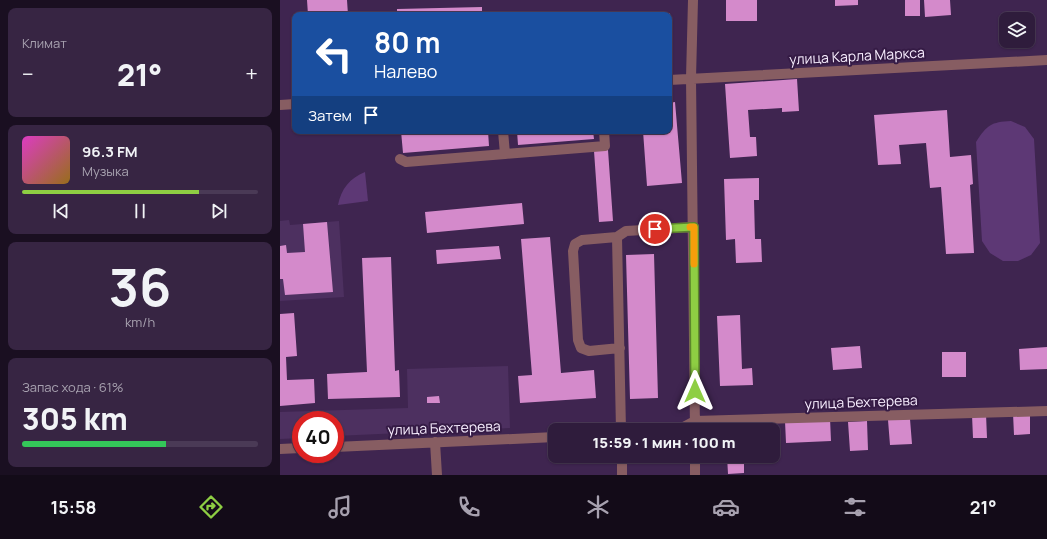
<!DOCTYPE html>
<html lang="ru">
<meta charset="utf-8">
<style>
body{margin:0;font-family:Manrope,sans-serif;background:#372543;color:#f1f3f6;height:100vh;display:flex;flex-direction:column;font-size:15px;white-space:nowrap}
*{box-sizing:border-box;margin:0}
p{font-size:13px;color:#a7a1af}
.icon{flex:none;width:22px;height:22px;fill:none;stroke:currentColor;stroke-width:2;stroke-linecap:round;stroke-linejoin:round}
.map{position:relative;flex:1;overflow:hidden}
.details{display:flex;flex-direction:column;gap:8px;padding:8px;background:#1a0f21;width:280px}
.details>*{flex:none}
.hud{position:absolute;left:12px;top:12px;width:380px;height:122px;border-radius:8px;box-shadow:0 1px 3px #0004,0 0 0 1px #4a3a56;background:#1a4fa0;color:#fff;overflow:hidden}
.tools{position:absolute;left:719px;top:12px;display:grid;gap:8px}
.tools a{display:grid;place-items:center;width:36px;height:36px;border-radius:8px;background:#2f1c3c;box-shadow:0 1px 3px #0004,0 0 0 1px #4a3a56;font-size:20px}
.speed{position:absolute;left:12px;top:411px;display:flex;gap:8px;font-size:20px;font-weight:700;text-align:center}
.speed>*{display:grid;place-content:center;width:52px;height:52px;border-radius:50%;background:#2f1c3c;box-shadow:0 1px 3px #0004,0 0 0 1px #4a3a56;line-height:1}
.speed .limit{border:6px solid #d22;background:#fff;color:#111}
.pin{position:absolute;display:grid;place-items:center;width:34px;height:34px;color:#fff;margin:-17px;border:2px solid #fff;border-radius:50%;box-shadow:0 1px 4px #0007}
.me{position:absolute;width:44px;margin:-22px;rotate:0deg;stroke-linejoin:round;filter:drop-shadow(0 0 3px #0008)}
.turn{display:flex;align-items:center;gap:14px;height:84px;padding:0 16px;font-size:18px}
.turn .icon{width:52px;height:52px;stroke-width:2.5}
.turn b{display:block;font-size:28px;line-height:34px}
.then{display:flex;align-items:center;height:38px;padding:0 16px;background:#0003;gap:8px;font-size:15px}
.big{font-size:30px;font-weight:800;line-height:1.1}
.details .widget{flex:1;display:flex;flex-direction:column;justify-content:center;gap:6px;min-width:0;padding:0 14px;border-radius:8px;background:#372543}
.details .dial{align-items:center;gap:0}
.dial b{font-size:52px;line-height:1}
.song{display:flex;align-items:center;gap:12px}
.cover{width:48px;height:48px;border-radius:6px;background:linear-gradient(135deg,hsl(310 70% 55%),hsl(40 70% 35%))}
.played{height:4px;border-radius:2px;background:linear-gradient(90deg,#8ece43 75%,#4a3a56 75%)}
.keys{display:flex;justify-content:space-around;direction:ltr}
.heat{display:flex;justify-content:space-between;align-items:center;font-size:22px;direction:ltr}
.charge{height:6px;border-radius:3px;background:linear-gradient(90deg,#34c759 61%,#4a3a56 0)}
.trip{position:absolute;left:268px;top:423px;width:232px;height:40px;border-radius:8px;background:#2f1c3c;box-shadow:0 1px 3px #0004,0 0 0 1px #4a3a56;font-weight:800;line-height:40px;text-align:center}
.tab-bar{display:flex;height:64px;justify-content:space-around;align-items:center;background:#130b18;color:#a7a1af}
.tab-bar .icon{width:28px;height:28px}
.tab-bar .selected{color:#8ece43}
.tab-bar b{font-size:18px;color:#f1f3f6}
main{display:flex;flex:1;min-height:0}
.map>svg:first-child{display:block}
.built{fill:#4d3060}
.green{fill:#5d3875}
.building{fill:#d48acb}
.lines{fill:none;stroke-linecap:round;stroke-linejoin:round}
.minor{stroke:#875d62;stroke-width:10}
.route-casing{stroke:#5c862c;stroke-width:10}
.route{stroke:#8ece43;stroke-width:7}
.slow{stroke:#f59e0b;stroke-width:7}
.labels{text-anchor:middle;stroke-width:4;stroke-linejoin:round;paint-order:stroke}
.street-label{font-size:14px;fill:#f7edfe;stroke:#351b45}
</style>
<main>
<section class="details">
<div class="widget"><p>Климат</p>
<div class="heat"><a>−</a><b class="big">21°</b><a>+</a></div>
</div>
<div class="widget">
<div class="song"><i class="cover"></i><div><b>96.3 FM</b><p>Музыка</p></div></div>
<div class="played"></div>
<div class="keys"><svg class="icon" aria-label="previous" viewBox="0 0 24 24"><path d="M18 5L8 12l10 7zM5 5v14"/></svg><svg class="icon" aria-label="pause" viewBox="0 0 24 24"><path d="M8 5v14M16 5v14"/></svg><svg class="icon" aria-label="next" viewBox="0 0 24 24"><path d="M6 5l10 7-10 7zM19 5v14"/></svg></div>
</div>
<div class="widget dial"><b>36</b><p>km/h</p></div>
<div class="widget"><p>Запас хода · 61%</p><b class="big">305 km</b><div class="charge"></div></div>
</section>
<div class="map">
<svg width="767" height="475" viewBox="0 0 767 475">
<rect width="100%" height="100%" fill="#3f2550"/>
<!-- built -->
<path class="built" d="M9,220L10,225L59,221L64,297L0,301V221Z
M228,366L230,428L55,436V420H21V438L0,439V412L128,408L127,369Z"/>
<!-- green -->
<path class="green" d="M731,121L745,127L754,139L760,243L751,255L738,261H723L710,253L702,241L696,142C707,125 711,122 731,121Z
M85,172L88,201L58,205C61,189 70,178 85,172Z"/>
<!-- building -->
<path class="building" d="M27,0H67L68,15H28Z
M446,0H477V21H446Z
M555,0H578V5L555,6Z
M625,0H640V16H625Z
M644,0H670L671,15L645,17Z
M202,7V15H117V9Z
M358,13H390V15H358Z
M517,79L519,111L502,112V108L468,110L470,137H476L477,156L450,158L445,84Z
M395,102L402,183L367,186L363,131H389V103Z
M667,110L670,157L691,155L693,184L690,185L694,253L666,254L661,187L650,188L646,143L619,145L621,164L598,165L594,115Z
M121,131H208L209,146L123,153Z
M237,131H313L314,139L238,145Z
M328,150L333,221L319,222L314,151Z
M479,178V200H474L475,239H481L482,262L456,263L455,239L446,240L444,179Z
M242,203L244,224L147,233L145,212Z
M47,222L53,292L5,295L3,279H0V246L6,245L7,253L25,252L23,224Z
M270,237L281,373L314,370L316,398L240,403L238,376L252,375L241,239Z
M219,246L221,259L157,264L156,250Z
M374,254L378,398L350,399L346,255Z
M111,257L115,371L119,370L120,397L48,399L47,374L87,372L82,258Z
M14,313L17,356L6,357L7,380L34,379L35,403L0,406V314Z
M460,315L462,369L472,368L473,385L440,386L437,316Z
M580,346L582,368L553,370L551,348Z
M767,347V369L740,370L739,349Z
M662,352H686V377H662Z
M159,396L160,403H147V397Z
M733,413H750V434L734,435Z
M706,414L707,438H693L692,415Z
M550,418L551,441L506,443L505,421Z
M630,419L632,444L610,445L608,420Z
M587,421L588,450L570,451L568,422Z
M447,456H464V473L448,474Z"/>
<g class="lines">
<!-- minor -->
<path class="minor" d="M413,0L411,78L415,430
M389,80L767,60
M0,105L15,104
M225,154L325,146L324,131
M120,159L126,162L225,154L223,131
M337,237L302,240L295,244L293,251L298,340L301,348L309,351L340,348
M341,430L337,237L346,231L414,227
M398,430L415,421L767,411
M155,442L157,475
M55,447L275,437
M0,449L21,448
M342,456V475
M415,456V475"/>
</g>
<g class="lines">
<!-- route casing -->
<g class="route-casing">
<path id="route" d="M375,229L414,227L415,391"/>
</g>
<!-- route -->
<use href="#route" class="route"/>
<!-- slow -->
<path class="slow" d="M410,227H414V264"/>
</g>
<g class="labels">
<!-- street labels -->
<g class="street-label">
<text transform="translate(577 56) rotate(-3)" y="5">улица Карла Маркса</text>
<text transform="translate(581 402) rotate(-2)" y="5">улица Бехтерева</text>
<text transform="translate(164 428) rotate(-2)" y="5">улица Бехтерева</text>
</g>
</g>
</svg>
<div class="tools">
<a><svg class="icon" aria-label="layers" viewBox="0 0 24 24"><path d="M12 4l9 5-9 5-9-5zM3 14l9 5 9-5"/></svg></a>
</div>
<div class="speed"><div class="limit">40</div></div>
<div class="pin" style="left:375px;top:229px;background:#d93025"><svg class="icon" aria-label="arrive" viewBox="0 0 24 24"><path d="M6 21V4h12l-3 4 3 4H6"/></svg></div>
<svg class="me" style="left:415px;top:391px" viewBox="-20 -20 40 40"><path d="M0-17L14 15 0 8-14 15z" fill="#8ece43" stroke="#fff" stroke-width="4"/></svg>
<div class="trip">15:59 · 1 мин · 100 m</div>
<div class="hud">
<div class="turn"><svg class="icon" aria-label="left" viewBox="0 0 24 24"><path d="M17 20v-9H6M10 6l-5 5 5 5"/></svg><div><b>80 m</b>Налево</div></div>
<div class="then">Затем<svg class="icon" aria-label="arrive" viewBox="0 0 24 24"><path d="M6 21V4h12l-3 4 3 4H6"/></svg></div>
</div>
</div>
</main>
<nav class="tab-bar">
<b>15:58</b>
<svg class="icon selected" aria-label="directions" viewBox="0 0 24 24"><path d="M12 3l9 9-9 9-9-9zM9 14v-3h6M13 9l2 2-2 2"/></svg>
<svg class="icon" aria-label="music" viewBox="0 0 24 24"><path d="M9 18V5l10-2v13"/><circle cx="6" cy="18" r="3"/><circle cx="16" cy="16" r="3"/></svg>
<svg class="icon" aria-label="phone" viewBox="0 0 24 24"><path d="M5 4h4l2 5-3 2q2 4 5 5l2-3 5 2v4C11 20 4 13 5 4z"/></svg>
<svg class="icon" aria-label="climate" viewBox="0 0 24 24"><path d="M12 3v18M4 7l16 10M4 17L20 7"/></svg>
<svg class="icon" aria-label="car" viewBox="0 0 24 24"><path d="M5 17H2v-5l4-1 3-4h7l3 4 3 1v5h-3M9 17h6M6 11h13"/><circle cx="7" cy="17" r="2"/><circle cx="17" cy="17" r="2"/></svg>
<svg class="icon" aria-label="filters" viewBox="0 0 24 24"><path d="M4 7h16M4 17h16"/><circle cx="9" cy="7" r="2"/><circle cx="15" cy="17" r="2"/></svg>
<b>21°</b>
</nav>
